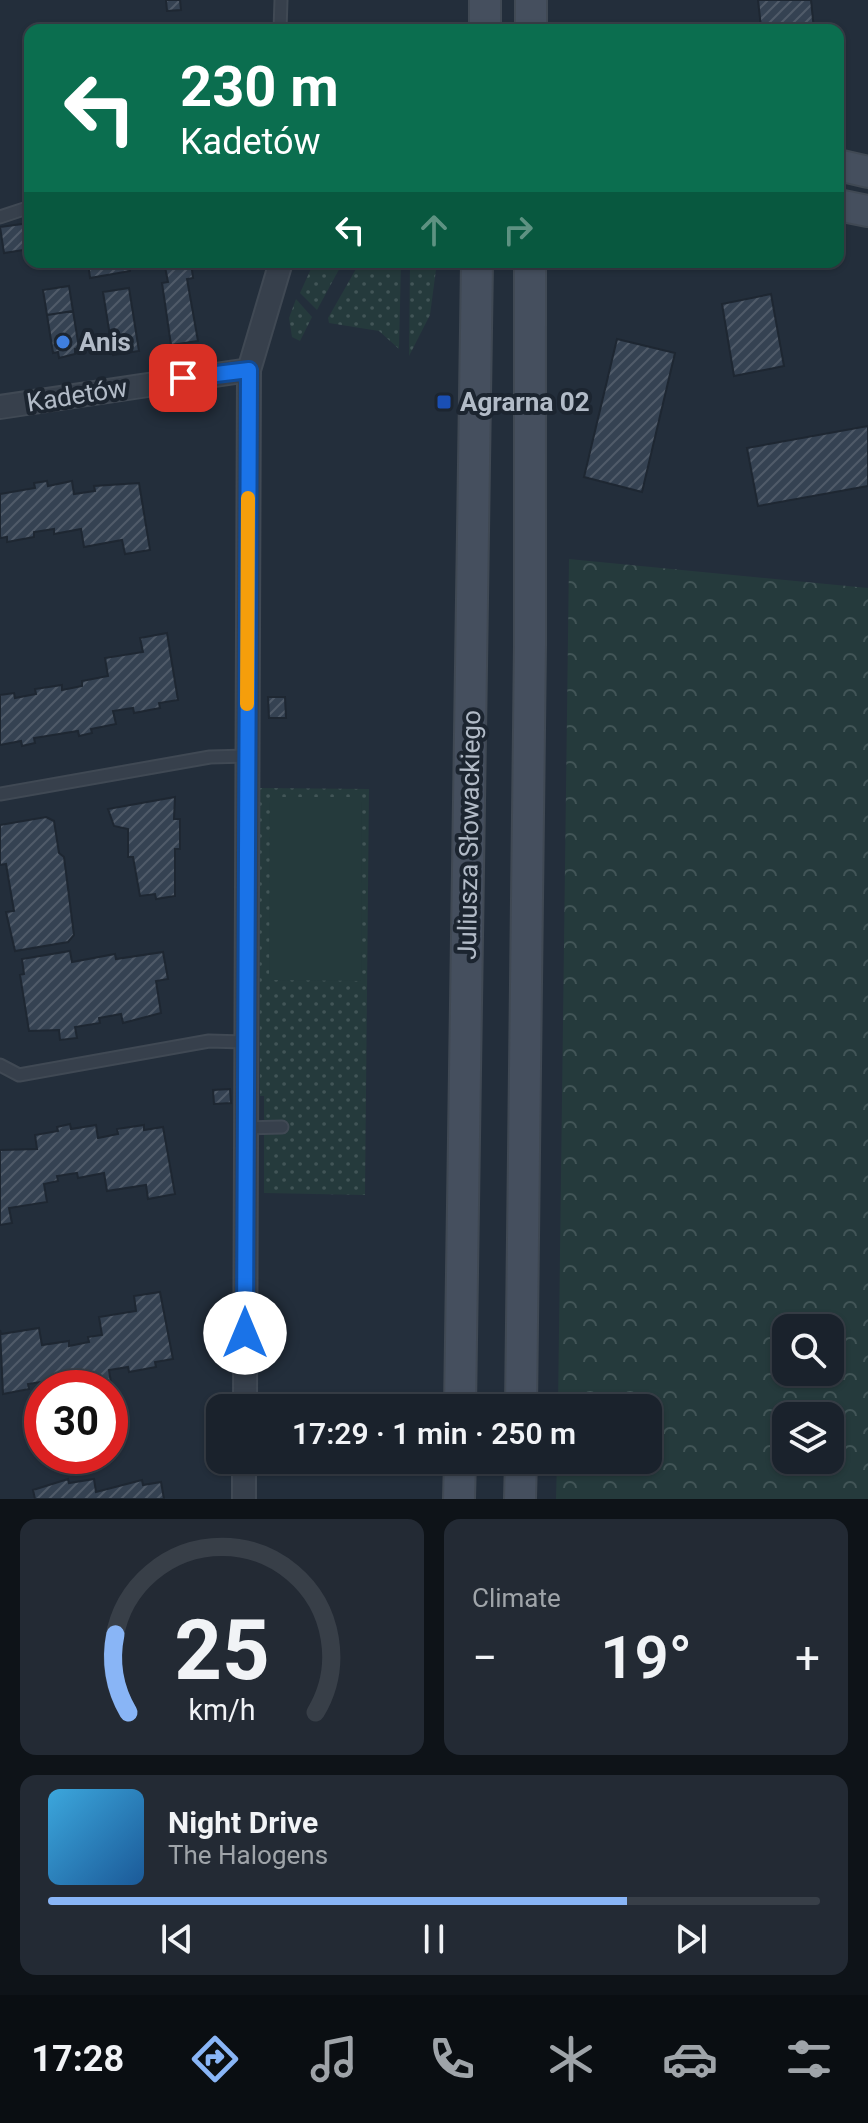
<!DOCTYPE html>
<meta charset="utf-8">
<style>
body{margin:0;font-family:Roboto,sans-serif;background:#232a34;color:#f1f3f6;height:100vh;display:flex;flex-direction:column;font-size:30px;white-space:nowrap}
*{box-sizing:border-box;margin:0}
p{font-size:26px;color:#9fa4a9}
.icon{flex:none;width:44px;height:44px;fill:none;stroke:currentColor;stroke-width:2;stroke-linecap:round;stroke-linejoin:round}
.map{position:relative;height:1499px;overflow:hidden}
.panel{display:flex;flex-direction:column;gap:20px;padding:20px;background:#0e1318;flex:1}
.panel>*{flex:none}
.guide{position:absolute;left:24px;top:24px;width:820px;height:244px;border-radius:16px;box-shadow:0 2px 6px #0004,0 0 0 2px #383f48;background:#0b6e4f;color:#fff;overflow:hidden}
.fabs{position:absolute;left:772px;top:1314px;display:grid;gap:16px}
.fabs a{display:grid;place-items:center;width:72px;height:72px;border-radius:16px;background:#1a222c;box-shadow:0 2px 6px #0004,0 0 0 2px #383f48;font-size:40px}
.speed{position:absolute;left:24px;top:1370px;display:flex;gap:16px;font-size:40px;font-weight:700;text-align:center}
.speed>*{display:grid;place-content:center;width:104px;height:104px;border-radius:50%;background:#1a222c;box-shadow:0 2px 6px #0004,0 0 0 2px #383f48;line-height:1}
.speed .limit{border:12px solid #d22;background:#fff;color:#111}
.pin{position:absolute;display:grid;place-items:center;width:68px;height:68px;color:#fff;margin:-34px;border-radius:16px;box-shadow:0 4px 12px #0006}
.me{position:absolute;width:88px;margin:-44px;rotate:0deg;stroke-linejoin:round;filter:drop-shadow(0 0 6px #0008)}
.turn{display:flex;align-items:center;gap:28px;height:168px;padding:0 24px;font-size:36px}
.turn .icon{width:104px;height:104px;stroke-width:2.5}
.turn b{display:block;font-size:56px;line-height:68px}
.lanes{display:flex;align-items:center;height:76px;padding:0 24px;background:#0003;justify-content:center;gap:40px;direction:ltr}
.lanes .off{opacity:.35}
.big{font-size:60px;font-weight:600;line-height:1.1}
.panel .tile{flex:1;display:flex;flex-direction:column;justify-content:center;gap:12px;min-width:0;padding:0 28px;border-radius:16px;background:#232a34}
.panel .dial{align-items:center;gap:0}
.dial svg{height:208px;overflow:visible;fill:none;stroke:#383f48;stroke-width:7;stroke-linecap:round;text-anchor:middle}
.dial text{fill:#f1f3f6;stroke:none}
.song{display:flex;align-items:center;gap:24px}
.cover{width:96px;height:96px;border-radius:12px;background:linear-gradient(135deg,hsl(200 70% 55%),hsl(210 70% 35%))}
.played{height:8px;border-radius:4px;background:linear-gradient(90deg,#89b5f6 75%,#383f48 75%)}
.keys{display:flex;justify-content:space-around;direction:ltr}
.heat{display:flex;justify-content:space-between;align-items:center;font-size:44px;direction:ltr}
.panel .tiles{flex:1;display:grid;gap:20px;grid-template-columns:1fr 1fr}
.tile:last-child{grid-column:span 2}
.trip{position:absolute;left:206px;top:1394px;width:456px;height:80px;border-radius:16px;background:#1a222c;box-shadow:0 2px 6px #0004,0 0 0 2px #383f48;font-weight:600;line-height:80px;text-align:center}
.tabs{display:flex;height:128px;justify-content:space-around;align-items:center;background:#0a0e12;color:#9fa4a9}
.tabs .icon{width:56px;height:56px}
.tabs .current{color:#89b5f6}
.tabs b{font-size:36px;color:#f1f3f6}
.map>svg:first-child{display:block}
.green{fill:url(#green-dots)}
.forest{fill:url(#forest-crowns);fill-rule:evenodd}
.pitch{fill:#253a3c}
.building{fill:url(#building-hatch);stroke:#1e2732;stroke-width:2}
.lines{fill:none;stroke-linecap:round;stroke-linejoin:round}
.service-casing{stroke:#404954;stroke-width:15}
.minor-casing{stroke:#404954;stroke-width:26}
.secondary-casing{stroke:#404954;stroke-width:34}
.service{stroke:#37404c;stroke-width:11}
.minor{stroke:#37404c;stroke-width:22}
.secondary{stroke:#454f5e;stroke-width:30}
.route-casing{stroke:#114b97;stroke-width:20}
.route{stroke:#1a73e8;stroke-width:14}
.slow{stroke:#f59e0b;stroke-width:14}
.shop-dot{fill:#3f7fe0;stroke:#1c2530;stroke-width:3}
.transit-dot{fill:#1a4fb4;stroke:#1c2530;stroke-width:3}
.labels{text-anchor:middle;stroke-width:8;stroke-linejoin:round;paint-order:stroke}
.poi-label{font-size:26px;font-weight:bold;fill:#b2bbc7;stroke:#1c2530;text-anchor:start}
.street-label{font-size:26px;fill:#b2bbc7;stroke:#1c2530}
</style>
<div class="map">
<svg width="868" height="1499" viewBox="0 0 868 1499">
<defs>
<pattern id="green-dots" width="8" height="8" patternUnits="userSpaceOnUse" patternTransform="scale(2)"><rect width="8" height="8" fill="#253a3c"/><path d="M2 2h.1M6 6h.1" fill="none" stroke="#425557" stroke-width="1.8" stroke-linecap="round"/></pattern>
<pattern id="forest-crowns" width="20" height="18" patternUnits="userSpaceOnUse" patternTransform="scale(2)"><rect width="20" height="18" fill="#253a3c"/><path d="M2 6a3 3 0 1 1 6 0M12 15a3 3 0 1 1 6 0" fill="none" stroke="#425557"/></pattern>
<pattern id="building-hatch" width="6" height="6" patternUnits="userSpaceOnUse" patternTransform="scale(2)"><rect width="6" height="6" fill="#354252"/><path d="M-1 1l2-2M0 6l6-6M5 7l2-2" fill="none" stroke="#505b69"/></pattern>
</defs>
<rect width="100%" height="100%" fill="#232e3b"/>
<!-- green -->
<path class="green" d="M314,262H343L317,310L300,293Z
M360,262H401L399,349L379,331L329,323L328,318Z
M410,262H437L430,315L409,356Z
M296,299L312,317L300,341L292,337L289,318Z
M259,788L369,789L365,1195L264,1193V1096H260Z"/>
<!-- forest -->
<path class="forest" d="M569,559L868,588V1499H556L557,1460H648V1408H558ZM786,1328H830V1372H786ZM786,1416H830V1460H786Z"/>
<!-- pitch -->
<path class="pitch" d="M270,797H362L361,981L269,980Z"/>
<!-- building -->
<path class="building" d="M166,0H180L181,10L167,11Z
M758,0H811L814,30L761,27Z
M30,223V249L4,253L0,227Z
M88,262H128L130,271L90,278Z
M164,262H191L193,278L187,279L198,341L171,345L162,283L168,282Z
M69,286L73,311L47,315L43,290Z
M129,288L139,351L113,355L103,292Z
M771,294L784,366L734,376L722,304Z
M73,311L79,348L75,349V354L59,358L58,352L53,353L47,315Z
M617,339L675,353L642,492L584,477Z
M868,426V486L758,506L747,448Z
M47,481L48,486L72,481L74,494L95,491L94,486L139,483L150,550L125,554L122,540L84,547L81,529L54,534V529L34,532V537L7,542V537L0,538V494L35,488L34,483Z
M167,633L178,700L159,703L160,708L134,713L133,708L113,711L116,724L91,729L92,733L79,736L78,731L34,738L35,743L22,746L21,741L0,745V695L14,693L15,698L36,694L35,689L62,685V690L82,686V681L108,676L105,658L143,652L140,638Z
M268,697H285L286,718H269Z
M175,797L174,819H180V849H175V896L156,899L155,894L140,896L133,857H128V829L114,826L108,809Z
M46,817L54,821L59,853L64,857L74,935L68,942L15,951L6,912L14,911L6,864L0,865V825Z
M70,951L72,962L115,954L116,959L163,952L168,979L156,981L161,1013L123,1023L121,1014L99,1018L100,1023L75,1027L77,1038L60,1040L59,1030L29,1031L20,975L24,974L22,959Z
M230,1089L231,1103L214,1104L213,1090Z
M70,1124L71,1129L96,1125L98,1138L118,1134L117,1129L144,1125V1130L163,1127L175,1194L148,1199L146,1185L107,1191L104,1173L78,1178L77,1173L57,1176L58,1181L44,1184L47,1202L9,1208L12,1223L0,1225V1150L37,1149L35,1135L58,1131L57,1127Z
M160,1292L173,1359L155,1362L156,1367L129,1372L128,1367L109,1370L111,1383L88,1388H49L48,1381L28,1384L29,1389L3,1394L0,1330L1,1334L39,1328L42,1345L69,1341V1346L89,1342L88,1337L102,1335L99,1317L136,1311L134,1296Z
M68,1479L69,1483L94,1479L96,1492L142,1480L143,1485L161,1482L164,1499H35L33,1490Z"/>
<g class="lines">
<!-- service casing -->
<g class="service-casing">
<path id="service" d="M280,30L281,0
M0,217L30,207
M0,794L210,757L247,756
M0,1065L19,1075L209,1041L244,1042
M245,1128L282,1127"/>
</g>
<!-- minor casing -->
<g class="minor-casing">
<path id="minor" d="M0,407L249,370
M245,1408L249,370L281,262
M244,1499V1460"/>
</g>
<!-- secondary casing -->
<g class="secondary-casing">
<path id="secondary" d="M485,30V0
M531,30V0
M838,165L868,172
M838,205L868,211
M460,1408L477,262
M521,1408L530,645V262
M459,1499L460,1460
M520,1499L521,1460"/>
</g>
<!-- service -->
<use href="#service" class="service"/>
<!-- minor -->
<use href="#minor" class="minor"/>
<!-- secondary -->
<use href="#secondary" class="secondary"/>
</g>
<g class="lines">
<!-- route casing -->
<g class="route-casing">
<path id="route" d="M183,378L249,370L245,1333"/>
</g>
<!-- route -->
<use href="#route" class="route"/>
<!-- slow -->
<path class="slow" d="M247,704L248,498"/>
</g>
<!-- markers -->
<circle class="shop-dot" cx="63" cy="342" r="8"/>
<rect class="transit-dot" x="436" y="394" width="16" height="16" rx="4"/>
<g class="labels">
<!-- poi labels -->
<g class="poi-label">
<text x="79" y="351">Anis</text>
<text x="460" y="411">Agrarna 02</text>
</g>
<!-- street labels -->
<g class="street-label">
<text transform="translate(77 395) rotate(-9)" y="9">Kadetów</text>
<text transform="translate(469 835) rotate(-89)" y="9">Juliusza Słowackiego</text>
</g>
</g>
</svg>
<div class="fabs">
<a><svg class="icon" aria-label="search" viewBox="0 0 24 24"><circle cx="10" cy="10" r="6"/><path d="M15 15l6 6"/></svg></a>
<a><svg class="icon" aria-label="layers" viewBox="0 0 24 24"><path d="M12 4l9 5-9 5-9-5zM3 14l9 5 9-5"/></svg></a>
</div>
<div class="speed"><div class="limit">30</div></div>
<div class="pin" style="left:183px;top:378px;background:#d93025"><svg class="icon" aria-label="arrive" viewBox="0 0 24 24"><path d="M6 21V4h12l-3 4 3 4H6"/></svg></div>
<svg class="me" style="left:245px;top:1333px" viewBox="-20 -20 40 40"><circle r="19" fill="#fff"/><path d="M0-13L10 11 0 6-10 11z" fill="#1a73e8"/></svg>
<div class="trip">17:29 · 1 min · 250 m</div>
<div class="guide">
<div class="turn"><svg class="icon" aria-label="left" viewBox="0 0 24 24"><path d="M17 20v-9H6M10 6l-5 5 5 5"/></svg><div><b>230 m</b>Kadetów</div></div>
<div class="lanes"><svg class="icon" aria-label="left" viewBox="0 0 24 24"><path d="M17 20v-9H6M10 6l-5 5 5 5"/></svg><svg class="icon off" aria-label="ahead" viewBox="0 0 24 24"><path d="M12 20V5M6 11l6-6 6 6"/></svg><svg class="icon off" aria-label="right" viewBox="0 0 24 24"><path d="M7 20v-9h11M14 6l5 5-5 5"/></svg></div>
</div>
</div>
<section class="panel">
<div class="tiles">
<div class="tile dial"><svg viewBox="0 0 100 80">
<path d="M14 69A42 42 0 1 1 86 69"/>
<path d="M14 69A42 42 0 0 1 9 39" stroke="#89b5f6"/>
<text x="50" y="56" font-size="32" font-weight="700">25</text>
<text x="50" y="72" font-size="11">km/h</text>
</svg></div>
<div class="tile"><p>Climate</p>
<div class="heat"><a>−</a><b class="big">19°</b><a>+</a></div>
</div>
<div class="tile">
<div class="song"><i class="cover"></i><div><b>Night Drive</b><p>The Halogens</p></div></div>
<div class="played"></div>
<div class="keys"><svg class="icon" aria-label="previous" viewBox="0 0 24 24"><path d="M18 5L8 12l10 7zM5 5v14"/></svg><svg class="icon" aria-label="pause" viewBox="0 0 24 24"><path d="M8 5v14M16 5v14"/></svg><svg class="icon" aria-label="next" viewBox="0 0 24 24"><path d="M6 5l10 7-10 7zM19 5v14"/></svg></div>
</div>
</div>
</section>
<nav class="tabs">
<b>17:28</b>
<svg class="icon current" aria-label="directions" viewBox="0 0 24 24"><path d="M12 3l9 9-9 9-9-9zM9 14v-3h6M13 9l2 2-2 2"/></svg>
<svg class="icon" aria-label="music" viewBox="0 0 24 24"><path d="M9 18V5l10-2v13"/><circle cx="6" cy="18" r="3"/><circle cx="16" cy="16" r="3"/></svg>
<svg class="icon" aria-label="phone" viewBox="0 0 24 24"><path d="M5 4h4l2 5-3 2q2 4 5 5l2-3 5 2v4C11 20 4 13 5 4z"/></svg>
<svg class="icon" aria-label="climate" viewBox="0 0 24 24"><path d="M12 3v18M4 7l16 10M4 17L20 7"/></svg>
<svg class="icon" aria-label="car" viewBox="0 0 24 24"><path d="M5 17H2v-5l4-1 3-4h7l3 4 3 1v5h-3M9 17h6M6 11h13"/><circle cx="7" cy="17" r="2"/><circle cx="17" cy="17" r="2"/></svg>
<svg class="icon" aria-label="filters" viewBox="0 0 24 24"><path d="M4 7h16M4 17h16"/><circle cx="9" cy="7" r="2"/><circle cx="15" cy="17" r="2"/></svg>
</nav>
